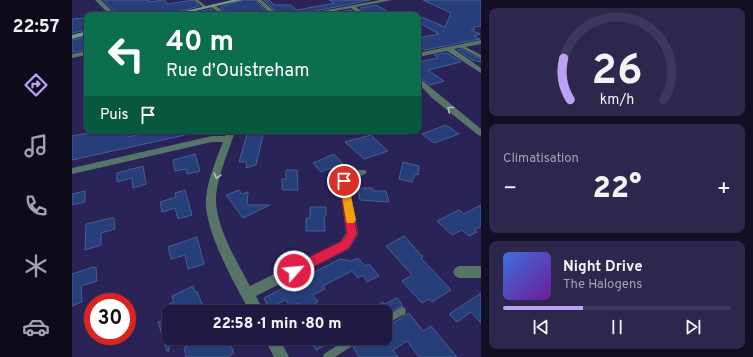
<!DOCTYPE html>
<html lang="fr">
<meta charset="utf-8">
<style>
body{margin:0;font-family:Overpass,sans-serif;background:#2d274d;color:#f1f3f6;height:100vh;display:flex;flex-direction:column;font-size:15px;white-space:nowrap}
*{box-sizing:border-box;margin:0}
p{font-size:13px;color:#a2a1b2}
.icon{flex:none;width:22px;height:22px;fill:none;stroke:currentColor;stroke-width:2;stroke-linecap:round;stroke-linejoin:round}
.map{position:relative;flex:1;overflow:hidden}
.details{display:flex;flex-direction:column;gap:8px;padding:8px;background:#120e24;width:272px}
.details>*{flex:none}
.top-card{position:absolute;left:12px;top:12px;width:337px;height:122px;border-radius:8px;box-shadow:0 1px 3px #0004,0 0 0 1px #3d385b;background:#0b6e4f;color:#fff;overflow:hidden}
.speed{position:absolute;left:12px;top:293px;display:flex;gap:8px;font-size:20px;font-weight:700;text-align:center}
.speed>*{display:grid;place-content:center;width:52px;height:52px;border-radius:50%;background:#201a42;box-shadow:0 1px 3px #0004,0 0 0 1px #3d385b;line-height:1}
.speed .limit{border:6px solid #d22;background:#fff;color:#111}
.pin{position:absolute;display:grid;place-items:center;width:34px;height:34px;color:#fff;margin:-17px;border:2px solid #fff;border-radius:50%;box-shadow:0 1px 4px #0007}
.me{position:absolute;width:44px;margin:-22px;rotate:63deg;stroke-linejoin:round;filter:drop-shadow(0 0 3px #0008)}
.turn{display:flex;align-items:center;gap:14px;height:84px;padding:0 16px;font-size:18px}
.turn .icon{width:52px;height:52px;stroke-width:2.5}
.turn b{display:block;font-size:28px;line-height:34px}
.then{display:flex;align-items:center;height:38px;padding:0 16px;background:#0003;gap:8px;font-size:15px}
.big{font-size:30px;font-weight:800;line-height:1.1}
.details .widget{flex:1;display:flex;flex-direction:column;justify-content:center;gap:6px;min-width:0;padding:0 14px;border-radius:8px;background:#2d274d}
.details .dial{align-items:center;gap:0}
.dial svg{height:104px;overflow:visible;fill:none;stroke:#3d385b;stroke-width:7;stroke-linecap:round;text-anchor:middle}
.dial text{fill:#f1f3f6;stroke:none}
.song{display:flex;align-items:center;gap:12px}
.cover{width:48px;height:48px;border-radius:6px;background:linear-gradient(135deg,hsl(220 70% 55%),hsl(280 70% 35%))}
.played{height:4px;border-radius:2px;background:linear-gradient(90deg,#bca0f2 35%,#3d385b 35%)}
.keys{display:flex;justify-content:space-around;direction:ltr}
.heat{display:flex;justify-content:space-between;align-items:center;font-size:22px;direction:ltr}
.trip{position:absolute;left:90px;top:305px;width:230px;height:40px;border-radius:8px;background:#201a42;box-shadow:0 1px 3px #0004,0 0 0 1px #3d385b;font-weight:800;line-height:40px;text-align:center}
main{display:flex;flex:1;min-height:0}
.tab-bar{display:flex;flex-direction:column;width:72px;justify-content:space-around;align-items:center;background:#0d0a1a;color:#a2a1b2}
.tab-bar .icon{width:28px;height:28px}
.tab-bar .on{color:#bca0f2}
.tab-bar b{font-size:18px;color:#f1f3f6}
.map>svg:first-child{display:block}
.building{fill:#263e79;stroke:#465e94}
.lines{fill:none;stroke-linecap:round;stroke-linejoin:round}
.lane{fill:#577567;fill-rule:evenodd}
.street{fill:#577567;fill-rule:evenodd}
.secondary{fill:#6c9e88;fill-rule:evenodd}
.oneway{stroke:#b2bec0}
.route{fill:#e11d48;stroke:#92132f}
.slow{fill:#f59e0b}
</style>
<main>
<nav class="tab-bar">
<b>22:57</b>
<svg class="icon on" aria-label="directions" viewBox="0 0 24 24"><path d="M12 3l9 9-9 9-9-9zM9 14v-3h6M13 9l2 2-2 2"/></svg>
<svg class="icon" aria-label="music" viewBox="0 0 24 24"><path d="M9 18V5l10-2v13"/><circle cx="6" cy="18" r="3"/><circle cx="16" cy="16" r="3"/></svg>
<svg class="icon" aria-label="phone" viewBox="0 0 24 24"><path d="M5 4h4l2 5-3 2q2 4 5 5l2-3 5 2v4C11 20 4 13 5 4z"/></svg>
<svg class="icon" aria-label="climate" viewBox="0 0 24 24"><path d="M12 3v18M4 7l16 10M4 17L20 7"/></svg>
<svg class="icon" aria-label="car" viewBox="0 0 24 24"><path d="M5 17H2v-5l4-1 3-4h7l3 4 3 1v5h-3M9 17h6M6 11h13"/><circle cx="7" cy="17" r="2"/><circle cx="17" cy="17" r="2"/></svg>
</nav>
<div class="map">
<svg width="409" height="357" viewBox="0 0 409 357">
<rect width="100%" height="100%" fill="#2a2358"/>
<!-- building -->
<path class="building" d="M31,0H77V2L92,0L96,4L121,0L127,6L95,15H46Z
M171,0H183L198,15H157L148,7Z
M192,0H197L202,5H219L225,10L263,3L257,0H298L229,14L228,15H207Z
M351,0H409V26L401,27L403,29L399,30L408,34L402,36L408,39L353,50L346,45V38L367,34L346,22L347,16L373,27L379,13Z
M304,5L322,15H296L288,8Z
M139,9L147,15H113Z
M279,10L286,15H249Z
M15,18V30L0,33V19Z
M15,37V39L11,40L15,50L0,52V40Z
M389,49L409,59V62L400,60L386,50Z
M375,53L389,62L356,70L372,81L358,85L346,76V62L366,58L362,55Z
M374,125L387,134L362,143L350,134Z
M18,131H56V137L83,131H113V135L0,160V136L18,133Z
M176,131L192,132L184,165L174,168L175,162H167Z
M299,135L316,151L292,159L273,142Z
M123,154L128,171L115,174L114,169L103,171L101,160Z
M262,154L271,164L249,172L241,163Z
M331,162L347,166L346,175L343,174L340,182L327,179Z
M71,166L74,184L61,188L60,178L45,182V173Z
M214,170H225L226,190H210V179H214Z
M286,188H300L301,191H314L317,202L288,200Z
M113,190L120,215L106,219L103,208L90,212L88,202L104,197L103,193Z
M167,190L170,194L176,192L175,205H198L171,218L154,195Z
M13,191V202L0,205V194Z
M409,205V226L402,230L405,232L397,236L390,230L380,235L365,221L387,210L392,214Z
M238,207H254V216H252L253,231H234V218H238Z
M39,218H42L43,229L29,233V245L13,250L14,224Z
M332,236L351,257L349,258L379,290L360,302L357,299L350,303L330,281L340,275L314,246Z
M125,237L132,264L116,269L113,255L99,259L96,247Z
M286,258L293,266L297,264L307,276L295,282L291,275L286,278L280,271L251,286L253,289L241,295L246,302L231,311L226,303L218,307L214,300L197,308L192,298L268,259L279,261Z
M21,267V268L24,267L25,281L9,286L10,302L0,306V274Z
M121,286L123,292L125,291L133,312H100L97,304L102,302L100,296Z
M409,293V323L399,312L385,322L377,314Z
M325,298L331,306L317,312H296L311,302L313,304Z
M337,313L351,331L359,326L385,357H347L335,341L321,350L326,357H287L281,347L289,342L290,338H313V328Z
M97,317V351H95L86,322Z
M117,338H129L131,343L139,338H156L162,353L156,357H114L112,348L119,344Z
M236,338H266L244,350Z"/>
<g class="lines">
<!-- lane -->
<path class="lane" d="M122,0H126L135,7L132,8Z
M388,45H390L409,55V58L388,47Z
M330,307L333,308L334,311L333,314L313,325V316Z
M277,338H289L288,341L263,357H251L252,354Z"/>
<!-- street -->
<path class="street" d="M23,0H29L44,15H38Z
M184,0H190L206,15H200Z
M308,0H320L284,7L295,15H288L279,8L241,15H229Z
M141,4L143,5L156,15H150L139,7L138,6Z
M409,40V44L382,49L409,68V73L375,51L346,57V53Z
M15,51V55L0,58V54Z
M346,77L409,129V136L406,135L360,98L346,83Z
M155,131H163C157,151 144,179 144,200C144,227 165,262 178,286L269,241L274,233L267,181L268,178L287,170H293L295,172L293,174L277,183L286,234L277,249L184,296L192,312H178C163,285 131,228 134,198C136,179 144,160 151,142H140L0,174V168L140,136H153Z
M387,266H409V278H387L383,276L381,272L383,268Z
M192,338H207L217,357H202Z"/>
<!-- secondary -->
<path class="secondary" d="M160,0H170L106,15H96Z
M15,31V35L0,39V35Z"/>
</g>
<!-- one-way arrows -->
<defs><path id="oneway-chevron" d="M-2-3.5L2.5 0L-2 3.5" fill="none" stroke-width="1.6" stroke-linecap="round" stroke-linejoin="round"/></defs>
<g class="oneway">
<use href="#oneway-chevron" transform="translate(378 109) rotate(-141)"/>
<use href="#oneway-chevron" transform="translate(145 176) rotate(107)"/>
</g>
<!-- route -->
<path class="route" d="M272,177L276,181L285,234L277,248L226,275L222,276L217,275L216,271L217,267L270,241L275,234L267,181Z"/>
<!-- slow -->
<path class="slow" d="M274,192L279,196L284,220L282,223H275L274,220L270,196Z"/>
</svg>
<div class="speed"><div class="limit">30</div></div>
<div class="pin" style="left:272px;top:181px;background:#d93025"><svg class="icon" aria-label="arrive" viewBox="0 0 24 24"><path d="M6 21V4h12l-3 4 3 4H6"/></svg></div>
<svg class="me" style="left:222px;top:271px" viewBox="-20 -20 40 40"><circle r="17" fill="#e11d48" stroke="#fff" stroke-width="3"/><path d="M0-11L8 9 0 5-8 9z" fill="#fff"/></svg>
<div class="trip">22:58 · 1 min · 80 m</div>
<div class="top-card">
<div class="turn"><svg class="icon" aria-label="left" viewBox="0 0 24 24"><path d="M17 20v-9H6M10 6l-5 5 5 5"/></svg><div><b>40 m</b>Rue d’Ouistreham</div></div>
<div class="then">Puis<svg class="icon" aria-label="arrive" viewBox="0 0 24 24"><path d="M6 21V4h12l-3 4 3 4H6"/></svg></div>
</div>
</div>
<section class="details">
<div class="widget dial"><svg viewBox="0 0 100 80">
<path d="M14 69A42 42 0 1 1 86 69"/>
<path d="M14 69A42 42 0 0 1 9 37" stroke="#bca0f2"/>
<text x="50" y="56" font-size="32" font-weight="700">26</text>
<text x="50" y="72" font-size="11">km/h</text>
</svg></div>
<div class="widget"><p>Climatisation</p>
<div class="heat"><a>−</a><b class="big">22°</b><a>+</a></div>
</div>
<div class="widget">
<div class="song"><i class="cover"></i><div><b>Night Drive</b><p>The Halogens</p></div></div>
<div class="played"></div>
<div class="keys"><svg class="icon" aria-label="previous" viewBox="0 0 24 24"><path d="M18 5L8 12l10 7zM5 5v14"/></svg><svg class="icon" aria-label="pause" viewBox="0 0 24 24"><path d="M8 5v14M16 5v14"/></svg><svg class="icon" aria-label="next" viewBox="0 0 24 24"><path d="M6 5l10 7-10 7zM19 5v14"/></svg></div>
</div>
</section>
</main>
